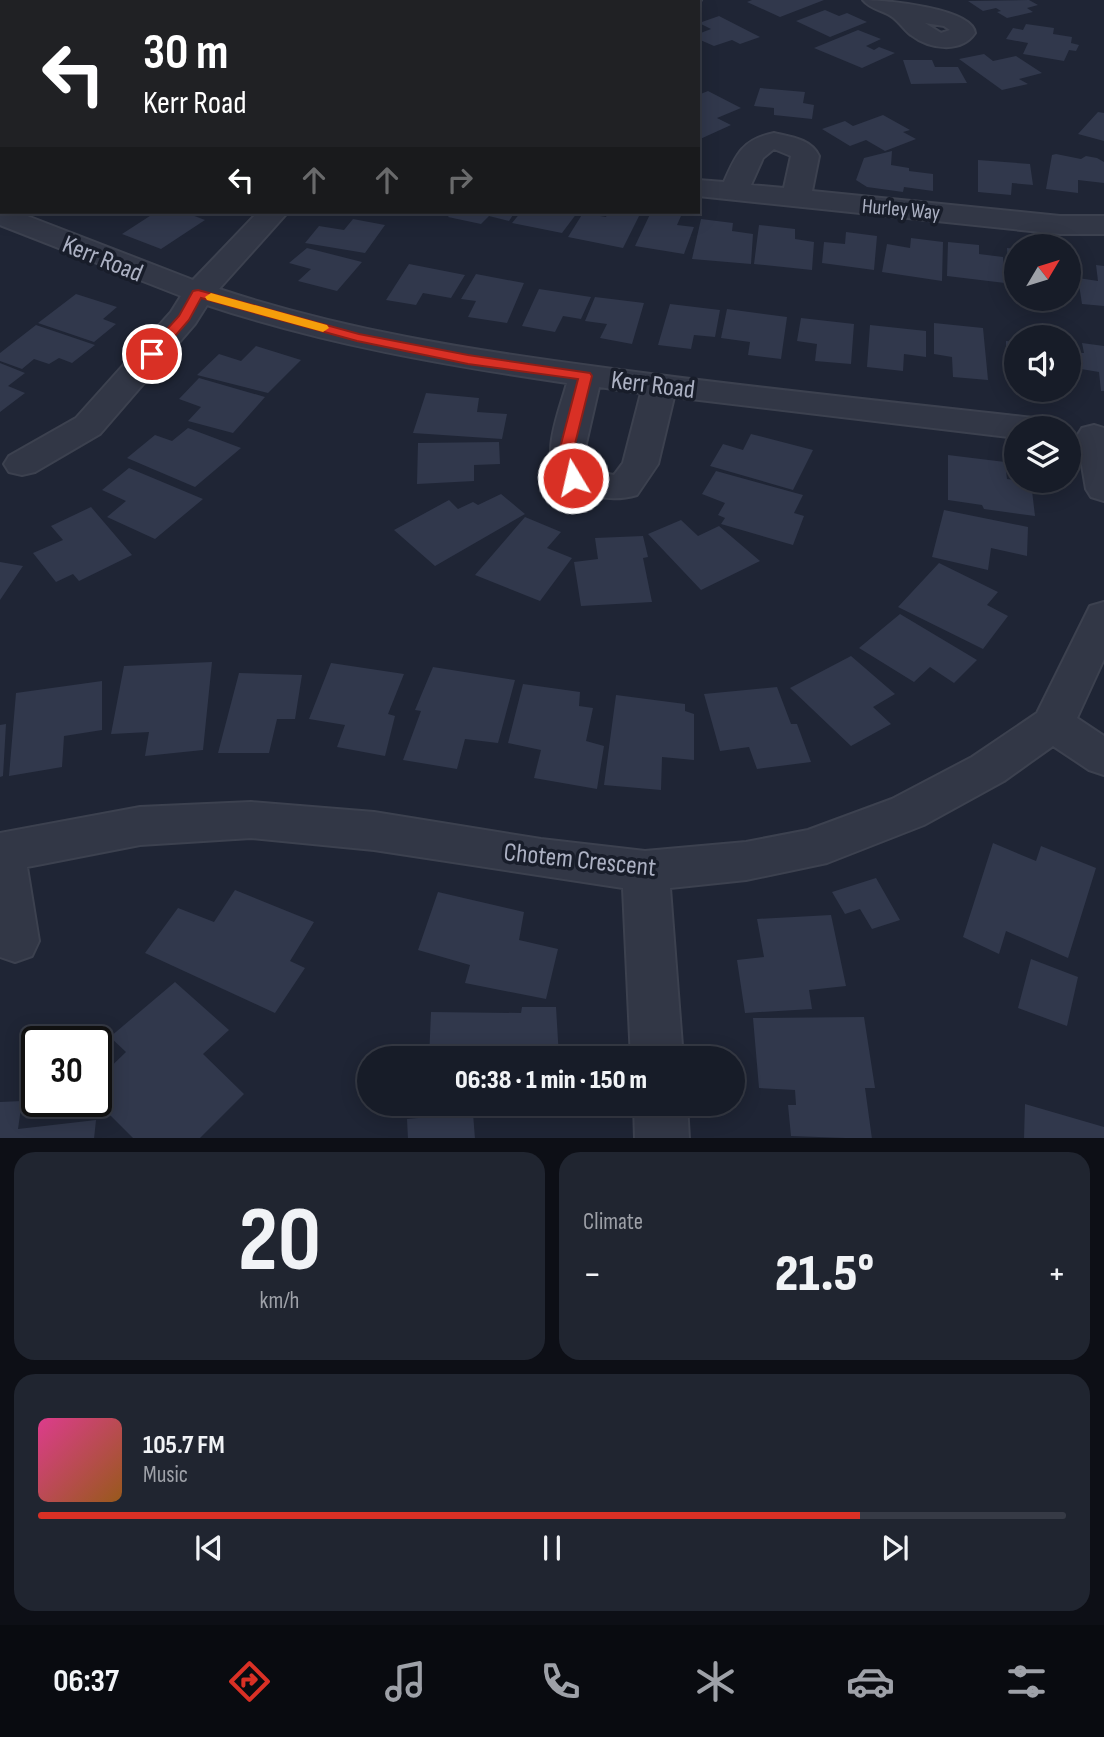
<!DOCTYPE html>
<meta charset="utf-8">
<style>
body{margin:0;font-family:"Sofia Sans Condensed",sans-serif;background:#202530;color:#f1f3f6;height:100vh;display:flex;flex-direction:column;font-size:26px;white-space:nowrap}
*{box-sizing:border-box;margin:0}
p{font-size:23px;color:#9ea1a8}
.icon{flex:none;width:38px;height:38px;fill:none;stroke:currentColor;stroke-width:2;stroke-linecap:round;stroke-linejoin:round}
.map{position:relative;height:1138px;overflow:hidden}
.sheet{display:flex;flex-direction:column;gap:14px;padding:14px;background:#0d0f16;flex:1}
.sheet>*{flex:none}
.top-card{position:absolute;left:0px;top:0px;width:700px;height:214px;box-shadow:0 4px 18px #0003,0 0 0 2px #363a45;background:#202124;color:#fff;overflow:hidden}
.needle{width:46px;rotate:52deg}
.fabs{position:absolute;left:1004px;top:234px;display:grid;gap:14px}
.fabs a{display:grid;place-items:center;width:77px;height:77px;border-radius:50%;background:#171c28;box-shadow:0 4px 18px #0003,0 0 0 2px #363a45;font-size:35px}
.speed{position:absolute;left:21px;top:1026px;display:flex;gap:14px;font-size:35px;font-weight:700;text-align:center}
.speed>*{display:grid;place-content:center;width:91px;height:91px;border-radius:50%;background:#171c28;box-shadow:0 4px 18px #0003,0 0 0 2px #363a45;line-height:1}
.speed .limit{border:4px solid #111;border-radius:10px;background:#fff;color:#111}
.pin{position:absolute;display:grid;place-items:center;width:60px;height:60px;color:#fff;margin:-30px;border:4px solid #fff;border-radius:50%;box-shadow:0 2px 7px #0007}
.me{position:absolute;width:77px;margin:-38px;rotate:351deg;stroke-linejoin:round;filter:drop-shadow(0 0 5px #0008)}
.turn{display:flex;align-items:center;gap:24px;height:147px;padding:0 28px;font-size:32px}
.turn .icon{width:91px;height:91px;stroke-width:2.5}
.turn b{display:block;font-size:49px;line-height:60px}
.lanes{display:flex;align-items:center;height:66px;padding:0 28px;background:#0003;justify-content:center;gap:35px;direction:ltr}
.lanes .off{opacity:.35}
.big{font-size:52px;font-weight:800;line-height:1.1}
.sheet .widget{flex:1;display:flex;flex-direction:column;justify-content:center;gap:10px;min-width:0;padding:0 24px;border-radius:21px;background:#202530}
.sheet .dial{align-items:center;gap:0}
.dial b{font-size:91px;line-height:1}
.song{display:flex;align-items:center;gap:21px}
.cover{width:84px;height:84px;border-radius:10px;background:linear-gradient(135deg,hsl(330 70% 55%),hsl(30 70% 35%))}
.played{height:7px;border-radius:4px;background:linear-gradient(90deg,#d93025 80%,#363a45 80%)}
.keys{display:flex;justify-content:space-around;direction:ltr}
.heat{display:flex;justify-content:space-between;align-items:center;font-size:38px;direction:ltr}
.sheet .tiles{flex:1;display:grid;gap:14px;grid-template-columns:1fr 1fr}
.widget:last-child{grid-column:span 2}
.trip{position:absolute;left:357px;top:1046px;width:388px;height:70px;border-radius:35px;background:#171c28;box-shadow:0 4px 18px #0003,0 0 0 2px #363a45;font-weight:800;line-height:70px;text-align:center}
.menu{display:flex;height:112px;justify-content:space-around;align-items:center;background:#090b10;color:#9ea1a8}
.menu .icon{width:49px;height:49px}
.menu .on{color:#d93025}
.menu b{font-size:32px;color:#f1f3f6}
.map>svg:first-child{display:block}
.building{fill:#31384c}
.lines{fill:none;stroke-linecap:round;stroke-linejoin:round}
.minor-casing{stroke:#3c414f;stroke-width:4}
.minor{fill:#323746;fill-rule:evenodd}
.route{fill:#d93025;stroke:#8d1f18;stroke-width:2}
.slow{fill:#f59e0b}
.labels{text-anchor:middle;stroke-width:7;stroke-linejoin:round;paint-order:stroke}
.far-street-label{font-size:21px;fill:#acb1c3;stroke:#181d2a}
.street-label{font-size:26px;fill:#acb1c3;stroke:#181d2a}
</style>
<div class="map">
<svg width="1104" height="1139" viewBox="0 0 1104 1139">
<rect width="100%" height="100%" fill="#1f2535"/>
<!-- building -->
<path class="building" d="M752,0H824L780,17L747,2Z
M1029,0L1038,5L1027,8L1033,12L1007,18L997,12L1001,11L996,8L983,11L968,1Z
M825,10L839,16L847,13L867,22L830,37L796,21Z
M719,16L760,37L740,44L732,40L714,46L698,39V34L711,29L699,23Z
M1026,24L1054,28L1053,34L1072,37L1071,43L1079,45L1076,51L1069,50L1064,61L1023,54L1028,43L1006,39L1013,28L1023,30Z
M858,30L881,39L866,46L874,50L879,47L895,53L862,68L814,48Z
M984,54L993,61L1016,56L1042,73L1019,79L1028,84L1002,90L959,59Z
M903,60H932L935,67H958L967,83L911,84Z
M760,88L805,92L803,103L814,105L812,119L774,115V108L754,106Z
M708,91L741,108L717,118L731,125L698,140V95Z
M1098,112L1104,113V141L1078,134Z
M883,115L910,130L903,132L916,139L885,151L866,140L850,146L822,129L845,121L853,126Z
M892,151L891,165L909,168V171L933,174V191L904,187L903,192L867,187L856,180L864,158Z
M1056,154L1081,159L1086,156L1097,158L1104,162V183L1078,180V193L1046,189L1052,155Z
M978,160L1030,164L1033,185L1012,183L1011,195L978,192Z
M156,212H184L205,220L161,249L122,234Z
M452,212H515L509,221L489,216L481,224L448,217Z
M521,212H572L577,213L562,233L512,223Z
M608,212H641L623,248L568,237L583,213L606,217Z
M651,212L681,216L677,225L694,227L684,254L635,246Z
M353,219L385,225L365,253L305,243L319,226L344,230Z
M701,219L733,223L732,231L753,234L751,264L692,259Z
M759,225L795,229V239L814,242L812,270L754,264Z
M846,232L877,236L874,270L822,263L824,242L845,244Z
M911,238L943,242L942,281L882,272L887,244L910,248Z
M948,242L979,245V254L1003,257L1005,283L947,276Z
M307,248L362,262L337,291L298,281L311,269L289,263Z
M1007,248L1017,249V288H1009Z
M409,264L465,275L451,298L423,293L416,305L386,300Z
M1096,265L1104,266V306L1082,304L1078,278L1098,281Z
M476,274L524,283L507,323L468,317L476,301L461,299Z
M539,289L591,297L581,319L563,316L555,332L522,326Z
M76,294L117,307L103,319L116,324L94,342L38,323Z
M595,297L644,303L632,344L600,338L607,324L585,321Z
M670,304L720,310L715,337L694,335L691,349L658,345Z
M727,309L787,317L781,359L748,355L750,342L721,338Z
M801,318L854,324L851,364L815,361L817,344L797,341Z
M934,323L983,328L988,380L953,377L952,357L934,354Z
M36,325L95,345L72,363L59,358L49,364L34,359L22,369L0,361V353Z
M870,325L926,331V357L904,354L903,371L867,367Z
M1006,341L1017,342V382L1006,381Z
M1082,343L1104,346V391H1101L1099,372L1081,369L1079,353H1084Z
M256,346L301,360L268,393L197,375L219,354L241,361Z
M0,363L25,373L8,386L25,393L0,412Z
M199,378L265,397L233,433L188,421L201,407L179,399Z
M426,393L479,398L477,412L507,414L502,439L413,433Z
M188,428L241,448L195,487L127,458L155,435L172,441Z
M751,434L813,450L793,490L710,466L723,444L743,450Z
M499,442L500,464L474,465V481L417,484L418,443Z
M948,455L1005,462L1007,479L1031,482L1035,516L984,509L982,505L948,500Z
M129,468L203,499L155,539L107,517L126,501L102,490Z
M716,471L803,495L794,513L804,516L793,545L721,524L725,518L718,515L725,503L702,494Z
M501,494L525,514L435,566L394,530L449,500L458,509L473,502L478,505Z
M91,507L132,555L79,581L73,574L56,582L33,553L63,540L51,526Z
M944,510L1028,527L1027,556L991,548L988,570L932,557Z
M525,517L561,532L547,548L572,558L540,601L475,575Z
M681,520L698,536L719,526L760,561L701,590L648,534Z
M643,536L648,557L643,558L652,602L581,606L574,562L598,559L595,538Z
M0,562L23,566L0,600Z
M939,563L998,592L987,605L1008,616L983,649L898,607Z
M900,614L977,660L954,683L930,667L914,682L859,648Z
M851,656L895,694L873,707L891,724L851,746L790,688Z
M212,662L203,750L145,756L149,732L111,734L124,666Z
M331,663L404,674L388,714L395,716L385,756L337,747L345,725L309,719Z
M433,667L515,680L498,743L465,739L457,769L403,760L421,711L415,710Z
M239,673L302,675L295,719H277L269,753H218Z
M102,681V730L64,736L62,767L9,776L16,693Z
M523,684L580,692L579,706L593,708L586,741L604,746L597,789L534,778L541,750L508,743Z
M777,687L791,724H797L811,762L757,769L749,747L720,751L704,694Z
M616,695L685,704V711L694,714V760L662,757L661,790L604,785Z
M6,724L3,776L0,777V725Z
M993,843L1036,861L1041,846L1096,868L1068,958L1006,931L999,954L963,937Z
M876,878L900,920L872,929L860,909L845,914L832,892Z
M235,890L314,922L290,961L305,968L275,1013L145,953L178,908L214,922Z
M438,892L524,912L519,940L558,949L546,999L465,983L470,965L418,950Z
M831,915L846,986L809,990L812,1009L745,1013L737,960L764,957L757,919Z
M1031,959L1078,977L1067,1026L1018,1008Z
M175,982L229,1030L203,1054L244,1094L199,1139H134L96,1101V1081L126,1052L110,1037Z
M522,1007H556L559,1057L429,1059L431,1012L521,1013Z
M864,1017L875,1088H865L872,1139L791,1136L788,1105H796L795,1090L759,1088L753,1018Z
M22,1101L18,1129L96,1120L94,1139H0V1102Z
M428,1104H471V1106L427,1108Z
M1025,1104L1104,1127V1139H1024Z
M473,1113L475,1139H408L407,1119Z"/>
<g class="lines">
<!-- minor casing -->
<g class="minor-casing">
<path id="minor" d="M239,0H267L238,2Z
M674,0H701L698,3L673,2Z
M863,0C884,0 973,8 975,33C961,54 929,49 911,35C904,30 899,21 891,16C882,10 870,9 863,0ZM925,23L944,26L950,30L941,33Z
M0,70H2L0,86Z
M774,133C791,137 811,139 819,156L812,191L1060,216H1104V234H1060L698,196V180L724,182C736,154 743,139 774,133ZM774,149L791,156L784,188L751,185L763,158Z
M0,206L2,212H17L193,280L258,212H288L219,289C343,330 469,350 598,367C743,387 889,402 1035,418L1047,421L1052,429H1017V438L674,397L658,464L637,495C610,503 586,495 560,486C540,454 558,416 567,383C444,365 324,344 207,305L195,324L100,434L35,472L22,475L9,472L4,464L9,456L76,418L171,312L181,296L0,225ZM599,387L641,393L623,463L614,475L590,471L585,448Z
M1094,425L1104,428V501L1091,497L1086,489L1077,436L1082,428Z
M1104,602V659L1077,718L1104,736V775L1089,770L1053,746L1004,781L924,825L827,863L746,880L670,888L683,1059H631L623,888L374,850L251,838L140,845L27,867L39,941L32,956L15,962L0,957V833L140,807L251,802L374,812L541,839L645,851L746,842L808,830L892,799L972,757L1037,713L1090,606Z
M634,1104H687L689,1139H635Z"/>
</g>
<!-- minor -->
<use href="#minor" class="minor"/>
</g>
<!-- route -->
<path class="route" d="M198,290L359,334L468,355L590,373L592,376L574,448L581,478L573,483L568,482L560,448L578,379L468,364L357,341L201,298L189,320L157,357H147V351L179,316L193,291Z"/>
<!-- slow -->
<path class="slow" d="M211,293L327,325L329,328L323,332L207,300L205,297Z"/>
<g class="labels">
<!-- far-street labels -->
<g class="far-street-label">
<text transform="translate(901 209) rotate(5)" y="7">Hurley Way</text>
</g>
<!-- street labels -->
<g class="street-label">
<text transform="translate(103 258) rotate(22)" y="9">Kerr Road</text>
<text transform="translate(653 384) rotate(7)" y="9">Kerr Road</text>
<text transform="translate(580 859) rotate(6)" y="9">Chotem Crescent</text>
</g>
</g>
</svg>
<div class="fabs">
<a><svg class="needle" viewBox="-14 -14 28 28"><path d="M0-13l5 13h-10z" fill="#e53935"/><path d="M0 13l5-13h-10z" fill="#9ea1a8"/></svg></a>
<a><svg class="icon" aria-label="sound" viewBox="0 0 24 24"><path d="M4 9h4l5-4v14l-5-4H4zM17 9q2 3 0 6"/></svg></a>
<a><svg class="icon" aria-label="layers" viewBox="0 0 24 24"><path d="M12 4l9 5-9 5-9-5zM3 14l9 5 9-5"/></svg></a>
</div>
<div class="speed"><div class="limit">30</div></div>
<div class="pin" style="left:152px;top:354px;background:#d93025"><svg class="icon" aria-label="arrive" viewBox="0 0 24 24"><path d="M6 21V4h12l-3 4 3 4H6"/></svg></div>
<svg class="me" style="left:573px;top:478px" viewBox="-20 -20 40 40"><circle r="17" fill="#d93025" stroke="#fff" stroke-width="3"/><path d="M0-11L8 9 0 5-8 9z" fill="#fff"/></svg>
<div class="trip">06:38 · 1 min · 150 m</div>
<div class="top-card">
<div class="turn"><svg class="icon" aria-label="left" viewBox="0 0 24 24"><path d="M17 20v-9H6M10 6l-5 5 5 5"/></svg><div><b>30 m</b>Kerr Road</div></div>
<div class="lanes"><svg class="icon" aria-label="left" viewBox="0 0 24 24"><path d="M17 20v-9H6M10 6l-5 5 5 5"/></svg><svg class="icon off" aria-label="ahead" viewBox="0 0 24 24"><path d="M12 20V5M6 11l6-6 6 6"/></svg><svg class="icon off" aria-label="ahead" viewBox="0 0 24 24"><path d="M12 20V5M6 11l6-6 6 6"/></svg><svg class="icon off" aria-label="right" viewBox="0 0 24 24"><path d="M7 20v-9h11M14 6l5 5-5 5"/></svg></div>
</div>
</div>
<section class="sheet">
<div class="tiles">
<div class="widget dial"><b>20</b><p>km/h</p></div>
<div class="widget"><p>Climate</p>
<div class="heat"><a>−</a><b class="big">21.5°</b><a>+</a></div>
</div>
<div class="widget">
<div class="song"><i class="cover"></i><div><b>105.7 FM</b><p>Music</p></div></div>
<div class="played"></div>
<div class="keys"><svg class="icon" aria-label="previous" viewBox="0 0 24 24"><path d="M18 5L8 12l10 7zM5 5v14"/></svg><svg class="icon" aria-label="pause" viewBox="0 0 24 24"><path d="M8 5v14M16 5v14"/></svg><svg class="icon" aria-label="next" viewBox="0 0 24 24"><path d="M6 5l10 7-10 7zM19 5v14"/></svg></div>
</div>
</div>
</section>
<nav class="menu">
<b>06:37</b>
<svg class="icon on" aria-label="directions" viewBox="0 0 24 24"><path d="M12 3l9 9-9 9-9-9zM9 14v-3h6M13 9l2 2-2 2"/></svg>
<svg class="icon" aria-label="music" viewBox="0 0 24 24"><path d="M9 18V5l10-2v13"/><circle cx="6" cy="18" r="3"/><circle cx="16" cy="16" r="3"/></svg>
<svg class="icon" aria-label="phone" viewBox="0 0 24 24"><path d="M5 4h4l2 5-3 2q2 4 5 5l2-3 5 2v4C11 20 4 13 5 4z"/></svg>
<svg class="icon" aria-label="climate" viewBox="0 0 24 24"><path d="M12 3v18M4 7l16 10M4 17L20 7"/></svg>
<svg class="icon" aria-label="car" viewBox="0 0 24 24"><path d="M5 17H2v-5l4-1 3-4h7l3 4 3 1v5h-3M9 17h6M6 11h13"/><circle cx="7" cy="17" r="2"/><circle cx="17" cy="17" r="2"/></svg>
<svg class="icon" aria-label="filters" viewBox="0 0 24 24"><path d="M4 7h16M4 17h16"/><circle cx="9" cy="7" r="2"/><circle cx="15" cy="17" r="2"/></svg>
</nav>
